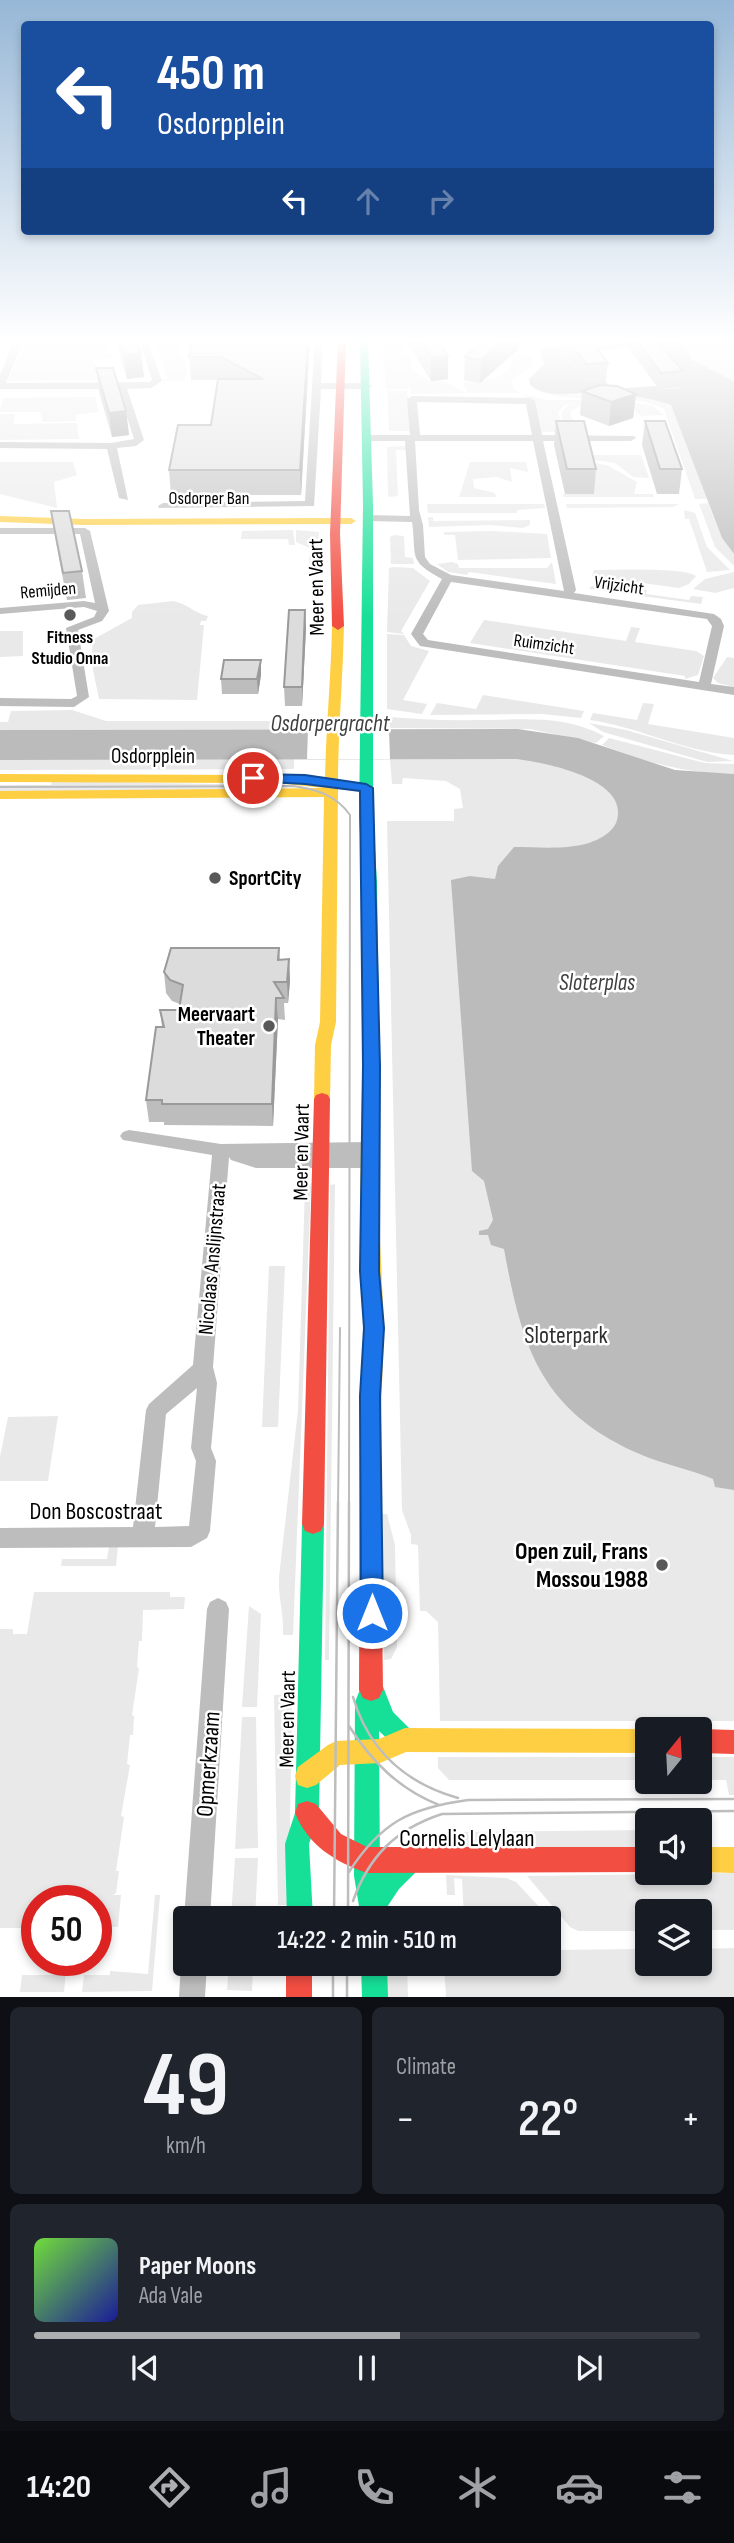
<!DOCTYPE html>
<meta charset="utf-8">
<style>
body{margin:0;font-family:"Sofia Sans Condensed",sans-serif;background:#20242c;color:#f1f3f6;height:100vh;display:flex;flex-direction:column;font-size:26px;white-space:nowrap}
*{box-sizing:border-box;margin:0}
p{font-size:23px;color:#9ea1a6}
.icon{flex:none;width:38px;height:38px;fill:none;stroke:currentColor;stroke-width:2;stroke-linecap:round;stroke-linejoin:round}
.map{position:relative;height:1997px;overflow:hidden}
.details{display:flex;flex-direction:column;gap:10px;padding:10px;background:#0d0f14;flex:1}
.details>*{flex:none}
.banner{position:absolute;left:21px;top:21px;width:693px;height:214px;border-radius:7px;box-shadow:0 4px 10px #0003;background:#1a4fa0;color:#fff;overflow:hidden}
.needle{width:46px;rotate:18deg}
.tools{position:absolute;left:635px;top:1717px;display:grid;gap:14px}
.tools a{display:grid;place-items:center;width:77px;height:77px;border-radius:7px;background:#171b24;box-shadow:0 4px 10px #0003;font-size:35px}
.speed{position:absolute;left:21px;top:1885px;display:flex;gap:14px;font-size:35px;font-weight:700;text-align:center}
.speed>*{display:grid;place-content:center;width:91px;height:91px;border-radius:50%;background:#171b24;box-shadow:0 4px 10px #0003;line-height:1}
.speed .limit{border:10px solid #d22;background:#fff;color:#111}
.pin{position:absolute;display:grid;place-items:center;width:60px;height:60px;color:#fff;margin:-30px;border:4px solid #fff;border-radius:50%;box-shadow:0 2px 7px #0007}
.me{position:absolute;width:77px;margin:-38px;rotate:0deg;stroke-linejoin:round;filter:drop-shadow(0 0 5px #0008)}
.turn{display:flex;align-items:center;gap:24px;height:147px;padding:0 21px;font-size:32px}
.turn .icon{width:91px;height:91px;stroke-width:2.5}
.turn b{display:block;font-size:49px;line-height:60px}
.lanes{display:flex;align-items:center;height:66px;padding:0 21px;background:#0003;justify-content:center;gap:35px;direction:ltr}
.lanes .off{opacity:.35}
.big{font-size:52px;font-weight:600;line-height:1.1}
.details .widget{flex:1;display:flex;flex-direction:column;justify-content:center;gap:10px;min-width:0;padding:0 24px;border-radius:10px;background:#20242c}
.details .dial{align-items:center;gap:0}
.dial b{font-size:91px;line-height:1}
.song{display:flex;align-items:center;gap:21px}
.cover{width:84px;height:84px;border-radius:10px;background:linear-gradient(135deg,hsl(100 70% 55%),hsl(240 70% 35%))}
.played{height:7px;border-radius:4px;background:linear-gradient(90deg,#adaeaf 55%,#363941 55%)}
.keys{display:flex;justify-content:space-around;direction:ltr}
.heat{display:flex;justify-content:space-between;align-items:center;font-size:38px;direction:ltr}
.details .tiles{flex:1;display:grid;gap:10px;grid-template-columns:1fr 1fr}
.widget:last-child{grid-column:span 2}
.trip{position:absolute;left:173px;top:1906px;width:388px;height:70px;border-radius:7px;background:#171b24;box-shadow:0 4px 10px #0003;font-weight:600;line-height:70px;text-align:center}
.dock{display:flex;height:112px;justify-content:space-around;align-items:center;background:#090b0e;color:#9ea1a6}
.dock .icon{width:49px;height:49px}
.dock .on{color:#adaeaf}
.dock b{font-size:32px;color:#f1f3f6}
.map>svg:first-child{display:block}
.green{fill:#e9e9e9}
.water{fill:#bbb;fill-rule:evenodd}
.pier{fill:#fff}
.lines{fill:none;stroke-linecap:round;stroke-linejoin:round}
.street{fill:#bdbdbd;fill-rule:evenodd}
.fast{fill:#16e098;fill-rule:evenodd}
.slow{fill:#ffcf43;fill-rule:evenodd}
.jam{fill:#f24e42;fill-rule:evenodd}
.tram-far1{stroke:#bdbdbd;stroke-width:2}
.tram{stroke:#bdbdbd;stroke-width:2.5}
.wall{fill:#bdbdbd}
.shaded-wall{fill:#9a9a9a}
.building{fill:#dcdcdc;stroke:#9a9a9a;stroke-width:2}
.route{fill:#1a73e8;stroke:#114b97;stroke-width:2}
.poi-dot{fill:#595959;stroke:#fff;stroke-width:2.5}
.labels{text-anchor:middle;stroke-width:5;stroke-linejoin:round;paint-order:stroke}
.far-street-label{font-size:18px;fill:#000;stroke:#fff}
.far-poi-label{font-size:18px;font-weight:bold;fill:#000;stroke:#fff}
.street-label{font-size:21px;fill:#000;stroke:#fff}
.poi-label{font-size:21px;font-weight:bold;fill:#000;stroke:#fff;text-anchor:start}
.water-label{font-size:23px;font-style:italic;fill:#3f3f3f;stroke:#fff}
.near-park-label{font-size:24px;fill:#2e2e2e;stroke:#fff}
.near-street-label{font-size:24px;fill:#000;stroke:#fff}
.near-poi-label{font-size:24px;font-weight:bold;fill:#000;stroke:#fff;text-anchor:end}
</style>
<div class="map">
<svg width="734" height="1997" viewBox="0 0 734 1997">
<rect width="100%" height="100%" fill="#fff"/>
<!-- green -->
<path class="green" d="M734,339V516L668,340Z
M154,340H176L187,368L184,381H161L168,378Z
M396,341L399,344H408L404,354L410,357L411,366L419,375L429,381L442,380L466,393L411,394L410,382L409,389H385L384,342Z
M25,344H109L112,357L94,360L97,380L8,381Z
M512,355H529L533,360L531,366L511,380L514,389L521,393H467L463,382C479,381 514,383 512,355Z
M387,390H407L410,431H389Z
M536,390C580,400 627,389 671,405L707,499H695L664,409C623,388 577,407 536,390Z
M525,395L548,400H578L563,406L558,413L567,432H541L534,400L523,397Z
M96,397L98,412L76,415V421L43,422L40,412H0L3,398Z
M590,398L652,405L664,415L641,416L630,407L584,404L571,411V417L575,422H564L561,414C567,402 579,399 590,398Z
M0,414H15L13,424L77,423L79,439L0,440Z
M406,446V450H396L398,496L388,497L387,447Z
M580,455H641L649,478L633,477L615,463L576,457Z
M570,457L609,466L637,482L634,494H653L654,497H564L563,494H593Z
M0,462H73L77,475L54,482L57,508L0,494Z
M470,462H526L528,472L510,468L512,482L496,477L473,479L474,488L495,493L496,497H459Z
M708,503L722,538L734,554V566L715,547L699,504Z
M427,504H544L545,508L517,510V513H428Z
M566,504H679L673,507L567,508Z
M684,510L695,513L707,547L730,570L707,572L689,519H685Z
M428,517H433V521L530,520V525L523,528L490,525L429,527Z
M293,530L295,545H289L288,539H241L242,531Z
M296,530L319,532L318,564H309L310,548L296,542Z
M492,531L547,534L551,558L458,560L455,535H444V532Z
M394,535L404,536L405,557L413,558L414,564H391L390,537Z
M452,562L458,564L459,568H547L552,562L556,584L469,572L467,575L448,572L437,564Z
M393,567L413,568L430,581L401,631L404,634L387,632L389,568Z
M594,570C612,570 685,567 696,576L689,584L679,588L592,576Z
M734,572V588L715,593L693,589L705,579Z
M591,586L631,591L633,588L647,590L646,594L689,600L691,596L703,597L701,604L589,589Z
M173,601C188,604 196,614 208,616L206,621H201L200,625H204L197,700L99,699L93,670L92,640L132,618V612L138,605Z
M484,620L626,641L631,627L640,628L635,642L696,651L704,656L698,675L685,679V676L470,643Z
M0,631H23V656L0,657Z
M387,634L404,635L411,646L429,651L403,700L427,704L422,714L387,709Z
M727,657L734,658V687L718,683L713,678Z
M483,695L584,711L581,718L542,714L430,715L437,703L476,709Z
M643,703L654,704L648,724L734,738V755C684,752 639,727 590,720L593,713L637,720Z
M72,710L106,721H307V729L0,730V722H8L11,711Z
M389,717C418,719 447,721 476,720C520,720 564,714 604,736L596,743L530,729L390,728Z
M589,723L626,730L733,761L707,762L603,732Z
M609,738L705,763L734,764V774C681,773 651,763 602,745Z
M540,757L590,770L644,826L734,1126V1721H440L438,1622L426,1611H420L418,1545L411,1544V1535L402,1510L387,821H454V809L463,808L460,789L446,781L403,778L402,784H392L390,759Z
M294,759V769L0,770V760Z
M52,781L276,785L275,792L0,793V785H51Z
M311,1184L293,1635H283C284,1613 278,1598 279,1577L298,1410L305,1187Z
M335,1184L329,1660H325L330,1185Z
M269,1266H285L278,1427H262Z
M58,1416L48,1481H0V1457L8,1417Z
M381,1514H387L395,1545L397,1647L391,1659L384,1660Z
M109,1546H118L116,1566H61L62,1559H107Z
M34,1592H170V1597H185L184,1609L143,1610L142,1641H139L137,1667L139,1668L132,1715L134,1716L133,1735H130L127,1764L130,1765L121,1816L124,1817L116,1871H119L116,1893L113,1895H121L118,1927H96V1900H37V1928H0V1629H13V1634H27Z
M249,1606L261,1614L257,1707H242Z
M274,1695H292L290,1822L293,1905H278Z
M242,1717H256L258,1848L235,1849Z
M438,1757H647V1780H449L438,1768Z
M700,1757H734V1795H729L726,1780H700Z
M647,1830V1847L441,1848V1842L454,1832Z
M235,1858H258L255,1918H231Z
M734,1873V1930H700V1911H648L647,1931H578L570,1927L527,1876Z
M446,1875L506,1878L516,1882L557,1926L558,1929L550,1931V1918H464L462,1879L454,1878L455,1895H447Z
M155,1895H160L152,1991L82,1992L84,1975H110V1971L148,1974Z
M734,1948V1997H446L444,1964H550V1950L647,1949L648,1964H700V1949Z
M229,1964H253L252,1991L227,1990Z
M386,1964H407L408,1997H386Z
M56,1971H66L64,1992H20L22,1975H55Z"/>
<!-- water -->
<path class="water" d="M648,339H680L692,360L734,381V554L722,538L671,405C647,396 615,394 589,393C569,393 546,398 530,385L529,379L544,364L540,351L545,346L606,345ZM645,346L680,388L660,389L656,386L610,389L605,379L585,381L563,353Z
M518,729L578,738L675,770L734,774V1490L715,1487L713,1479C690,1469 665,1465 642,1455C541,1412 522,1348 504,1249L491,1245L488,1235H479V1231L488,1229L493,1220L484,1181L472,1171L451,880L470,876L495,879L498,866L514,847C538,847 566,850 589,843C600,839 614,832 617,820C629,778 542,762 516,759L0,760V730Z"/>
<!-- pier -->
<path class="pier" d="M308,729H389L390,759H307Z"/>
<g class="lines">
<!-- street -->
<path class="street" d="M15,339H24L6,383L149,382L152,380L139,339H147L162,381L151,388L127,389L144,440L136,446L117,448L128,500L119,498L107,449L0,448V442L111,443L134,439L118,389H0V375Z
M315,339H323L321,383H367L372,386L367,389H321L314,506L159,508L158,506L163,503L305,501Z
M412,396L530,398L535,401L542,435L634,436L636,438L631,441H543L576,590L574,593L714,614L721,619L724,626L711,684L734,687V695L420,646L411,634L442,579C407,560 417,557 412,522L368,521L363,518L368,515L410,516L405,441H367L362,438L367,435H410L407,399ZM417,402L526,404L532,435H420ZM415,441H533L564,591L451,575L430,564L425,557L423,525L419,510ZM451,582L707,619L712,626L699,682L428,640L423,634Z
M0,528H85L90,531L109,611L102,621L78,630L89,697L74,707L0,706V698L71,699L77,696L66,628L94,617L97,611L84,607L0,614V608L84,601L95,603L80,534H0Z
M129,1130L221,1144L369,1142L375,1143L378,1148L375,1153L362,1154L375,1156L378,1161L375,1166L369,1168H256L231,1160L229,1157L213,1367L217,1383L211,1448L216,1461L210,1531L207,1538L191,1547L0,1548V1528L133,1527L146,1410L149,1404L193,1365L212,1155L123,1140L120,1136L123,1132ZM197,1388L191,1448L196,1461L189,1526L155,1527L166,1414Z
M218,1598L226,1602L229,1609L210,1918H186V1921L184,1918L207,1609L210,1602Z
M185,1955L186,1964H207L205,1997H179L181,1964Z"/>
<!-- fast -->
<path class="fast" d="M360,339H368L373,505V818L377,882L379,1033L371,1039L363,1033V882L359,818L363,505Z
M313,1514L321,1517L324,1524L319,1813L309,1844L313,1918H287L285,1844L295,1813L302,1524L305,1517Z
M371,1679L382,1684L393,1712L413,1732L417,1740L413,1748L405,1752L397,1748L379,1731L380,1873L399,1853L408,1849L417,1853L421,1862L417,1871L399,1889L385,1910L387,1918H361L354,1876L355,1702L363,1682Z
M361,1964H387L388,1997H362Z"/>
<!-- slow -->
<path class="slow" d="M0,516L83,519L351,518L356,521L351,524L83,525L0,522Z
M338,622L344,626C343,678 338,729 338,781L366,784L373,788L366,792L338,789L336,1022L331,1045L330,1099L328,1103H316L314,1099L315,1045L320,1022L324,797L0,799V791L324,788L276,783L0,782V774L276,775L325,780C326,728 331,678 332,626Z
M371,1027L379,1033L378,1195L384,1328L380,1442L377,1448L370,1451L363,1448L360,1442L364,1328L360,1195L363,1033Z
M405,1728L648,1729V1753L406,1752L380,1763L340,1765L316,1785L307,1788L298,1785L295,1776L298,1767L328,1745L336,1741L379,1739Z
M700,1847H734V1873L700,1872Z"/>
<!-- jam -->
<path class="jam" d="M338,339H346L340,534L344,626L338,630L332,626L330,534Z
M322,1093L328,1095L330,1099L324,1524L321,1531L313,1534L305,1531L302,1524L314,1099L316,1095Z
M370,1433L377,1436L380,1442L383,1690L379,1698L371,1701L363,1698L359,1690L360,1442L363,1436Z
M700,1729L734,1730V1754L700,1753Z
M307,1801L316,1804L341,1834L367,1847H648V1872L367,1873C335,1862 308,1845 295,1813L298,1804Z
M286,1964H312V1997H286Z"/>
<!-- tram-far1 -->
<path class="tram-far1" d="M0,787L293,786C316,789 336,795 350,815L349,1504
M338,1504L340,1328"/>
<!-- tram -->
<path class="tram" d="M353,1697C369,1751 405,1783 458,1798
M349,1726C372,1762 399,1789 439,1805
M349,1872C381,1822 410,1808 468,1800L734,1799
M353,1901C369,1856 396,1829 442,1814L734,1811
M334,1918L338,1502
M348,1918L349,1502
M333,1964V1997
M347,1964V1997"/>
</g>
<!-- wall -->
<path class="wall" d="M115,339H136L141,354L144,377L127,379Z
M310,339L301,495H171L169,470L211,425L218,380H191L189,357Z
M408,339H438L448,379L431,381L408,344Z
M564,339H589L608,363L606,379L585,381L563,352Z
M628,339H655L683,371L681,387L659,389L628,347Z
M519,349L480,383L464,380L465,357Z
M96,368L126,411L129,435L112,437L99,392Z
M582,391L636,394L633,418L609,426L580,415Z
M556,421L596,469L594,494H565L554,445Z
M645,421L682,469L679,494H657L642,445Z
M51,511L82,571L86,598L67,600L55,537Z
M305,610L306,629L302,706H285L284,687Z
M261,675L258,694H222L221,679Z
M279,948L280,960L289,959L290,981L288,1003H284L285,1020L278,1019L273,1126L164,1125V1122H149L146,1100L162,1027L160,1010H179L180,1004L172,1001L166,993L164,972Z"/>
<!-- shaded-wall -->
<path class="shaded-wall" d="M308,339H310L301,495L300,470Z
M504,339H519V349L480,383L481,360Z
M141,354L144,377L127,379L125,355Z
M448,356V379L431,381V357Z
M636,394L633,418L609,426L611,402Z
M126,411L129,435L112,437L109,413Z
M305,610L306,629L302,706V687Z
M261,660V675L258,694L257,679Z
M289,959L290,981L288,1003L287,982Z
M276,998L278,1019L273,1126L272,1104Z"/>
<!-- building -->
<path class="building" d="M120,339H136L141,354L125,355Z
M193,339H308L300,470H169L178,425H211L218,379H263L221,357H189Z
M420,339H438L448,356L431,357Z
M485,339H504L481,360L465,357Z
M567,339H589L608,363L586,364Z
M636,339H655L683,371L661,373Z
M96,368H113L126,411L109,413Z
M600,385L617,386L636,394L611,402L582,391Z
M556,421H584L596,469H567Z
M645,421H665L682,469H660Z
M51,511H69L82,571L63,573Z
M289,610H305L302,687H284Z
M224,660H261L257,679H221Z
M171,948H279L278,960L289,959L287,982H274L284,998H276L272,1104H162V1100H146L156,1027H164L160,1010H179L183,985L170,980L164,972Z"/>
<!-- sky -->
<linearGradient id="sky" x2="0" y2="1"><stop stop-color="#96b7d6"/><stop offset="0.55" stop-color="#fff"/><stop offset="1" stop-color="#fff" stop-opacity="0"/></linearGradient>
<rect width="734" height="619" fill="url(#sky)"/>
<!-- route -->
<path class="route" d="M253,774L305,775L366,784L373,788L380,1066L379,1271L384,1328L380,1396L383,1613L380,1620L372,1624L364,1620L361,1613L360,1396L364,1328L360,1271L363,1066L360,791L305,784L248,781L246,778Z"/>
<!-- markers -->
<g class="poi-dot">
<circle cx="70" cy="615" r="7"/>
<circle cx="215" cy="878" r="7"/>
<circle cx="269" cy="1026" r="7"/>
<circle cx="662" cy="1565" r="7"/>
</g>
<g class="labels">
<!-- far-street labels -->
<g class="far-street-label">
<text x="209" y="504">Osdorper Ban</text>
<text transform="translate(619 585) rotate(8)" y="6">Vrijzicht</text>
<text transform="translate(48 590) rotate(-5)" y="6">Remijden</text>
<text transform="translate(544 644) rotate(8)" y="6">Ruimzicht</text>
</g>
<!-- far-poi labels -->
<g class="far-poi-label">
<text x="70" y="643">Fitness<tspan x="70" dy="21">Studio Onna</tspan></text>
</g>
<!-- street labels -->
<g class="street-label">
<text transform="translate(316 587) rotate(-91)" y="7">Meer en Vaart</text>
<text x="153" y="763">Osdorpplein</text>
<text transform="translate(301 1152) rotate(-89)" y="7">Meer en Vaart</text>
<text transform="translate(212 1259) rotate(-85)" y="7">Nicolaas Anslijnstraat</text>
<text transform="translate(287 1719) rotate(-89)" y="7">Meer en Vaart</text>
</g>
<!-- poi labels -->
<g class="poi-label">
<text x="229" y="885">SportCity</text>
<text x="255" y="1021" text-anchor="end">Meervaart<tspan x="255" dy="24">Theater</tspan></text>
</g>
<!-- water labels -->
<g class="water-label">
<text x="330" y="731">Osdorpergracht</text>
<text x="597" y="990">Sloterplas</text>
</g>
<!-- near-park labels -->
<g class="near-park-label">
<text x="566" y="1343">Sloterpark</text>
</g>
<!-- near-street labels -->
<g class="near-street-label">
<text x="96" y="1519">Don Boscostraat</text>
<text transform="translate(208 1764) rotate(-86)" y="8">Opmerkzaam</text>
<text x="467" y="1846">Cornelis Lelylaan</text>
</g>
<!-- near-poi labels -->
<g class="near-poi-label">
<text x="648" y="1559">Open zuil, Frans<tspan x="648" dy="28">Mossou 1988</tspan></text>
</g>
</g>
</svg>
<div class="tools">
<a><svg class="needle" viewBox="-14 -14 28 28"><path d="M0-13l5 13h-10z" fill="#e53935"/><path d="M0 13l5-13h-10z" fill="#9ea1a6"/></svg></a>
<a><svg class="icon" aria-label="sound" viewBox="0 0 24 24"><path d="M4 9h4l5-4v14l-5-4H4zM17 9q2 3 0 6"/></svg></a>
<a><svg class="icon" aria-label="layers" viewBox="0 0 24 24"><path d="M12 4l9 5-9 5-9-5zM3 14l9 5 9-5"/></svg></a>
</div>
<div class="speed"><div class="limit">50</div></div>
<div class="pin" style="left:253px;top:778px;background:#d93025"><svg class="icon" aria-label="arrive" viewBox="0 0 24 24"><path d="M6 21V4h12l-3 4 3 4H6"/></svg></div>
<svg class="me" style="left:372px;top:1613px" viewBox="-20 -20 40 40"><circle r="17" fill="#1a73e8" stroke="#fff" stroke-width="3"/><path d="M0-11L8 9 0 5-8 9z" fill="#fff"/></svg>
<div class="trip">14:22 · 2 min · 510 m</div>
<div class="banner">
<div class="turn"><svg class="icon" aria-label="left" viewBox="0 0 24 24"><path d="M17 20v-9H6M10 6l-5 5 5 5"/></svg><div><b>450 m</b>Osdorpplein</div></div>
<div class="lanes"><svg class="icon" aria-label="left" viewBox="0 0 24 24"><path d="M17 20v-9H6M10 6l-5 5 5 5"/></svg><svg class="icon off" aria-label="ahead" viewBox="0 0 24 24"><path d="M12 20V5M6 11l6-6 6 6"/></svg><svg class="icon off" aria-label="right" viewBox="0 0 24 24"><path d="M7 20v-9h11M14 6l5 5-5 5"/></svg></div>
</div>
</div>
<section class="details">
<div class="tiles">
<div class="widget dial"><b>49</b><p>km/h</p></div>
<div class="widget"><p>Climate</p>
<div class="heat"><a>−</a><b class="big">22°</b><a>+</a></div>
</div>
<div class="widget">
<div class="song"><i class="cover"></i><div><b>Paper Moons</b><p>Ada Vale</p></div></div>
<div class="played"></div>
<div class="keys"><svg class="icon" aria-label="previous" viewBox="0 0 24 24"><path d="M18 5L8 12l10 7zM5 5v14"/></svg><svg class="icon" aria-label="pause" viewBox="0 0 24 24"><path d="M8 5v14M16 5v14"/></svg><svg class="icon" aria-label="next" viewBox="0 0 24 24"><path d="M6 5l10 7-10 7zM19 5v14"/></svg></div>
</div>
</div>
</section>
<nav class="dock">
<b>14:20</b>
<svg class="icon on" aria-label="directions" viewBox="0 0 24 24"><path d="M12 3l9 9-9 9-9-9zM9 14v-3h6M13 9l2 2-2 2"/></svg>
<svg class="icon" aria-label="music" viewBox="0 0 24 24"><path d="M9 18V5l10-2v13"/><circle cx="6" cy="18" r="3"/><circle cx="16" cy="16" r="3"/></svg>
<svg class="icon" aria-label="phone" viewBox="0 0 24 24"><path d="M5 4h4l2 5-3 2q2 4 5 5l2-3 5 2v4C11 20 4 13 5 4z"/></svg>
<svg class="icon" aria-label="climate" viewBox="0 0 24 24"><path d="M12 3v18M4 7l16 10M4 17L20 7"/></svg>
<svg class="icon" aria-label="car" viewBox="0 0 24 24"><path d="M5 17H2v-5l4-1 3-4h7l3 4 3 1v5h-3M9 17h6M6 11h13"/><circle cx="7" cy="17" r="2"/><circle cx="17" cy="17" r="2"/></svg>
<svg class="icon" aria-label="filters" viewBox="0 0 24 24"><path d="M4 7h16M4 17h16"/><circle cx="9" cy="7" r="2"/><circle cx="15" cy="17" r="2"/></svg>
</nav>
